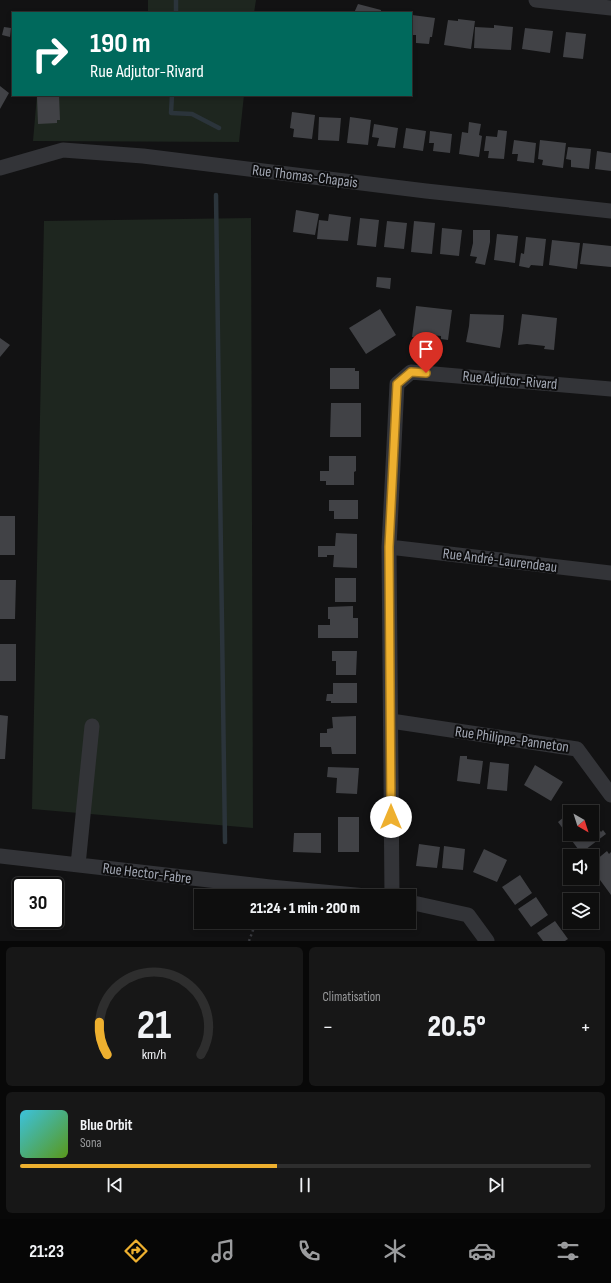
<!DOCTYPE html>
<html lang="fr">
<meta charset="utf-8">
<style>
body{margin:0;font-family:"Sofia Sans Condensed",sans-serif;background:#171717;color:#f1f3f6;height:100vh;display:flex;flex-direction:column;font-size:15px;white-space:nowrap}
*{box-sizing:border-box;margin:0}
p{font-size:13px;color:#9b9c9e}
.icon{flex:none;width:22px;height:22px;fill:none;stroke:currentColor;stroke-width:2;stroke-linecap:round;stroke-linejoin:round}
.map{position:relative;height:941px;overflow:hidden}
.panel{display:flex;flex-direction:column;gap:6px;padding:6px;background:#080808;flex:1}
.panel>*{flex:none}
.guide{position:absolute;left:12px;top:12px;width:400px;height:84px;border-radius:0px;box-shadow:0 2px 6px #0003,0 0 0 1px #2e2e2e;background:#00695c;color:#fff;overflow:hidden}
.needle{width:26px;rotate:141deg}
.buttons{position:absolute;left:563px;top:805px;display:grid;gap:8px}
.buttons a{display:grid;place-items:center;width:36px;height:36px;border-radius:0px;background:#0e0e0e;box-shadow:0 2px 6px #0003,0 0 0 1px #2e2e2e;font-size:20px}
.speed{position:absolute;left:12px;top:877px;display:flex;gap:8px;font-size:20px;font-weight:700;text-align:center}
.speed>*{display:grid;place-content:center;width:52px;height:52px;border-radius:50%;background:#0e0e0e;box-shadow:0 2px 6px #0003,0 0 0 1px #2e2e2e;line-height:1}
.speed .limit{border:2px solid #111;border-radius:6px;background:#fff;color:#111}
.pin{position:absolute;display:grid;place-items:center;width:34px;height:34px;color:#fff;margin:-41px -17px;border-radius:50% 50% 50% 0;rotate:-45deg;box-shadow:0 0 4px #0007}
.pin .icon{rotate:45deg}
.me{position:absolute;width:44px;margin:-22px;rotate:0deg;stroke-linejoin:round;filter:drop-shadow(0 0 3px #0008)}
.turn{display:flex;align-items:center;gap:14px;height:84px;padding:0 12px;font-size:18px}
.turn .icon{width:52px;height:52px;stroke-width:2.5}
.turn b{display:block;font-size:28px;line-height:34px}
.big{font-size:30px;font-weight:800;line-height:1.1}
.panel .card{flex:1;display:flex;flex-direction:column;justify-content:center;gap:6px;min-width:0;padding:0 14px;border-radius:6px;background:#171717}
.panel .dial{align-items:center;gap:0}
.dial svg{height:104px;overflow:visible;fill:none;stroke:#2e2e2e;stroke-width:7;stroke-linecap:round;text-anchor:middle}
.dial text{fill:#f1f3f6;stroke:none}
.song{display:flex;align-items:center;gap:12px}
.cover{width:48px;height:48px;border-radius:6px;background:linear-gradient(135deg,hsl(190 70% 55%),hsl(90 70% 35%))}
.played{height:4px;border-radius:2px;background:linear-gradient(90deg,#eeb02f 45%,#2e2e2e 45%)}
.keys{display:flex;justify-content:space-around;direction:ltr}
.heat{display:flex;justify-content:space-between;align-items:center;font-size:22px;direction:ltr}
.panel .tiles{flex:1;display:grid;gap:6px;grid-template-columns:1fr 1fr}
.card:last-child{grid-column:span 2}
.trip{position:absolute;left:194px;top:889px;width:222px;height:40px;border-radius:0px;background:#0e0e0e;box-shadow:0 2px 6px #0003,0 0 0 1px #2e2e2e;font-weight:800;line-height:40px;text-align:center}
.dock{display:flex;height:64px;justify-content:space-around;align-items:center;background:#060606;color:#9b9c9e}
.dock .icon{width:28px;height:28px}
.dock .on{color:#eeb02f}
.dock b{font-size:18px;color:#f1f3f6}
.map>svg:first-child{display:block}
.green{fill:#1e261f}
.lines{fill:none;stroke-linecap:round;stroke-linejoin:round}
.stream{stroke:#2b343b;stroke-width:4.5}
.building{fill:#414246}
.path{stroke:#393a3f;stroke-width:2.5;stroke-dasharray:2 3;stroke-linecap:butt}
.minor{stroke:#333438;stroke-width:15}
.route-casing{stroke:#9b721f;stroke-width:10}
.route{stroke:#eeb02f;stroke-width:7}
.labels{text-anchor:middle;stroke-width:4;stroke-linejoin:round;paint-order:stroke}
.street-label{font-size:15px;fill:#a3a8b4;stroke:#0d0d0e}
</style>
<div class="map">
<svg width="611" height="941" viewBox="0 0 611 941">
<rect width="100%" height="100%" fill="#121213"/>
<!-- green -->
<path class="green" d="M148,0H256L254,13H148Z
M37,95H244L239,142L33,141Z
M251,218L253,828L32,809L44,221Z"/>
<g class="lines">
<!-- stream -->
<path class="stream" d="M176,13V0
M172,95L171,113L192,114L219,128
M216,195L225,842"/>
</g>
<!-- building -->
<path class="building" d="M358,4L381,10V13H354Z
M412,15L435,18L432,37H430L429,44L416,43V35H411Z
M458,19L475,21L471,49L444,45L448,20L458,21Z
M494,25L513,27L511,50L474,48L475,27L494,28Z
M4,27L11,28L10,37L2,35Z
M525,28L553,31L550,53L522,49Z
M566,32L586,34L583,59L563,57Z
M0,86L9,93L0,109Z
M44,95H59L60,120H57V123L38,124L37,97H44Z
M292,112L315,115L312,139L293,137L294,129L290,128Z
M319,117L341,118L339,141L318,140Z
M350,117L371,120L368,145L347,143Z
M469,122L481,124L479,135L482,136L479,157L459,154L462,132L468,133Z
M374,124L398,128L395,148L377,146L379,138L372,137Z
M406,128L426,131L423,151L403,148Z
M498,130L507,131L504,159L488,158L489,151H484L486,136L497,137Z
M430,131L452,134L450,153L433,151L434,143H429Z
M514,140L536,143L534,163L517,161L518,154H512Z
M540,140L566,143L563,168L542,165L543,160L538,159Z
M568,147L591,149L589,169L571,167V160L566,159Z
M597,151L611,153V171L595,169Z
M296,210L319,214L315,235L293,232Z
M329,214L351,217L348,241L317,239L319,220L328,221Z
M360,218L379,220L376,247L357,245Z
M387,221L407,223L404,249L384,247Z
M414,221L435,223L432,254L411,252Z
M442,228L462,230L459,256L440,254Z
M473,230H490V242L485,265L475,263L477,257L470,256L473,243Z
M497,234L518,236L515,263L494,260Z
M526,237L546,239L543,266L531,265L529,268L519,266L521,253L524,254Z
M552,240L580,243L577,269L549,265Z
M583,243L611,246V267L580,264Z
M377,277L391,278L390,289L376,287Z
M416,306L452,310L448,340L441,339V336L423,334L421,338L412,337Z
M380,309L396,335L366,354L349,328Z
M470,314L504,315L503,329L500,348L466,342L469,326Z
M522,314L557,318L554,350L544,349L545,346L527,344L518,345Z
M0,338L10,345L0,357Z
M330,368H355V371H359V389H330Z
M331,403H361V437H330Z
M329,456H356V471L354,472V485H326V481H320V471H329Z
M329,500H358V519H334V511H329Z
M0,516H15V555H0Z
M336,533L357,534V568L333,567L334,555H327V557H318V546H335Z
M335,578H356V602H335Z
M0,580H16L15,619H0Z
M353,606V618H358V638H318V625H330V619H328V607Z
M0,644H16V681H0Z
M332,651H357L356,675H336V661H332Z
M333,683H357V703H331V701H326L327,694H333Z
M0,715L8,716L5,759H0Z
M356,716V754H332L331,747H320V733H327V729L333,728L332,717Z
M460,756H467V759L483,761L480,784L457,781Z
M490,762L509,764L507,791L487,789Z
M535,765L563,782L551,801L524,785Z
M328,767L359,768L357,794L336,793L337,778L327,777Z
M574,805L577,809L581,806L583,809L587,806L591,812H570V834H592V820L601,832L603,830L606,834L581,853L558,822L564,817L562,815Z
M338,817H359V852H338Z
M294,833H321V853L293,852Z
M419,844L440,847L437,868L416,866Z
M444,846L465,849L463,870L442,868Z
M484,849L507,860L497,882L473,872Z
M607,851L609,854L611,852V895L592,869V867L598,863L596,860Z
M520,875L532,893L515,905L502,887Z
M536,897L548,915L531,927L518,909Z
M555,921L568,939L565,941H543L537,933Z"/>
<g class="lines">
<!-- path -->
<path class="path" d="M249,941L256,922"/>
<!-- minor -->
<path class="minor" d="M536,0L611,8
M0,168L63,150L143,156L426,191L611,211
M389,547L611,573
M391,721L577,749L611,795
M0,856L270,887L366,896
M78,865L92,726
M392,896L389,547L397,384L411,372L611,389
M409,902L468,915L487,941"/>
</g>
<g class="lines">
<!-- route casing -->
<g class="route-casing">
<path id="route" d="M391,817L389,547L397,384L411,372L426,373"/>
</g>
<!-- route -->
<use href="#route" class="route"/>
</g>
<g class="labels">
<!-- street labels -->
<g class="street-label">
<text transform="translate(305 176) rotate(7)" y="5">Rue Thomas-Chapais</text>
<text transform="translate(510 380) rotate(5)" y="5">Rue Adjutor-Rivard</text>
<text transform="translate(500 560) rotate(7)" y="5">Rue André-Laurendeau</text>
<text transform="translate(512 739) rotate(8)" y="5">Rue Philippe-Panneton</text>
<text transform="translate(147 873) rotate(7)" y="5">Rue Hector-Fabre</text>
</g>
</g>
</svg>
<div class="buttons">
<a><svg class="needle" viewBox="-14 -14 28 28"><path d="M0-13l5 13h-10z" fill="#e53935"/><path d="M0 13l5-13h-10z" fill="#9b9c9e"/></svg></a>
<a><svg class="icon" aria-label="sound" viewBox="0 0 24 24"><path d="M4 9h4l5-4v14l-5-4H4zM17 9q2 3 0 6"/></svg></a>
<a><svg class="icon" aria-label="layers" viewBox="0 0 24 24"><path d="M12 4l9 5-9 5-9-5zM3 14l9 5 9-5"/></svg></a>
</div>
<div class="speed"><div class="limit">30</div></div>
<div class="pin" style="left:426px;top:373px;background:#d93025"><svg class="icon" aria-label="arrive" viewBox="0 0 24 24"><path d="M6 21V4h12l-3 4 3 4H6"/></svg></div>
<svg class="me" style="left:391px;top:817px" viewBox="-20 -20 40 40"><circle r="19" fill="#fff"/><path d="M0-13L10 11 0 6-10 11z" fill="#eeb02f"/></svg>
<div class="trip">21:24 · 1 min · 200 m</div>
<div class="guide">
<div class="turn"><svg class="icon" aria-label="right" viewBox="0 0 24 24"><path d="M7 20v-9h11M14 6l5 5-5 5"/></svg><div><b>190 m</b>Rue Adjutor-Rivard</div></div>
</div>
</div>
<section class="panel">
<div class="tiles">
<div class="card dial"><svg viewBox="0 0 100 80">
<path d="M14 69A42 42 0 1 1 86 69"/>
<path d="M14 69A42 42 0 0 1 8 44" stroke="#eeb02f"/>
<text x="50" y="56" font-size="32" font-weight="700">21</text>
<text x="50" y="72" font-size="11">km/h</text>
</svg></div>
<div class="card"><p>Climatisation</p>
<div class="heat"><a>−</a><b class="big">20.5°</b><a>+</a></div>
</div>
<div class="card">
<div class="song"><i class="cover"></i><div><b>Blue Orbit</b><p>Sona</p></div></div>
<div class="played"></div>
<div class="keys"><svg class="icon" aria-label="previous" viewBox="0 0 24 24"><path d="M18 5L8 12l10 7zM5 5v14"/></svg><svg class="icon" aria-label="pause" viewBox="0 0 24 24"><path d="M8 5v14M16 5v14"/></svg><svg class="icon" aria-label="next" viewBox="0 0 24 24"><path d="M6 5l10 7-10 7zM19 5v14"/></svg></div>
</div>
</div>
</section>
<nav class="dock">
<b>21:23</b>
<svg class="icon on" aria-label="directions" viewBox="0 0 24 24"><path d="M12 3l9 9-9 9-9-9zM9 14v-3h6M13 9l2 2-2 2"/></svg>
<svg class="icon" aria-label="music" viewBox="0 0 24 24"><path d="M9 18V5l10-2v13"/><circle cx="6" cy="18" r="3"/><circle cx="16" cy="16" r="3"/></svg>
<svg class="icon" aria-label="phone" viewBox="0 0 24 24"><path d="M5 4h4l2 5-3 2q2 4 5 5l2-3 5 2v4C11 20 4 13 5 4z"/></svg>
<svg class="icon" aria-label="climate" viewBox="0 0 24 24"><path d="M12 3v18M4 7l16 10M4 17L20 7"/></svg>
<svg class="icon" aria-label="car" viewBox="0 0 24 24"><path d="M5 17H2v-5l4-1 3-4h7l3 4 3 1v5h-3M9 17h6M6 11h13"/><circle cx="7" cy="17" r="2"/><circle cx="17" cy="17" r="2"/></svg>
<svg class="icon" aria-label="filters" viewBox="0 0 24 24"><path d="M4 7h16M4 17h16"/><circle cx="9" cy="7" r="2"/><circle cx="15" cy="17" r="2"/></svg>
</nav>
